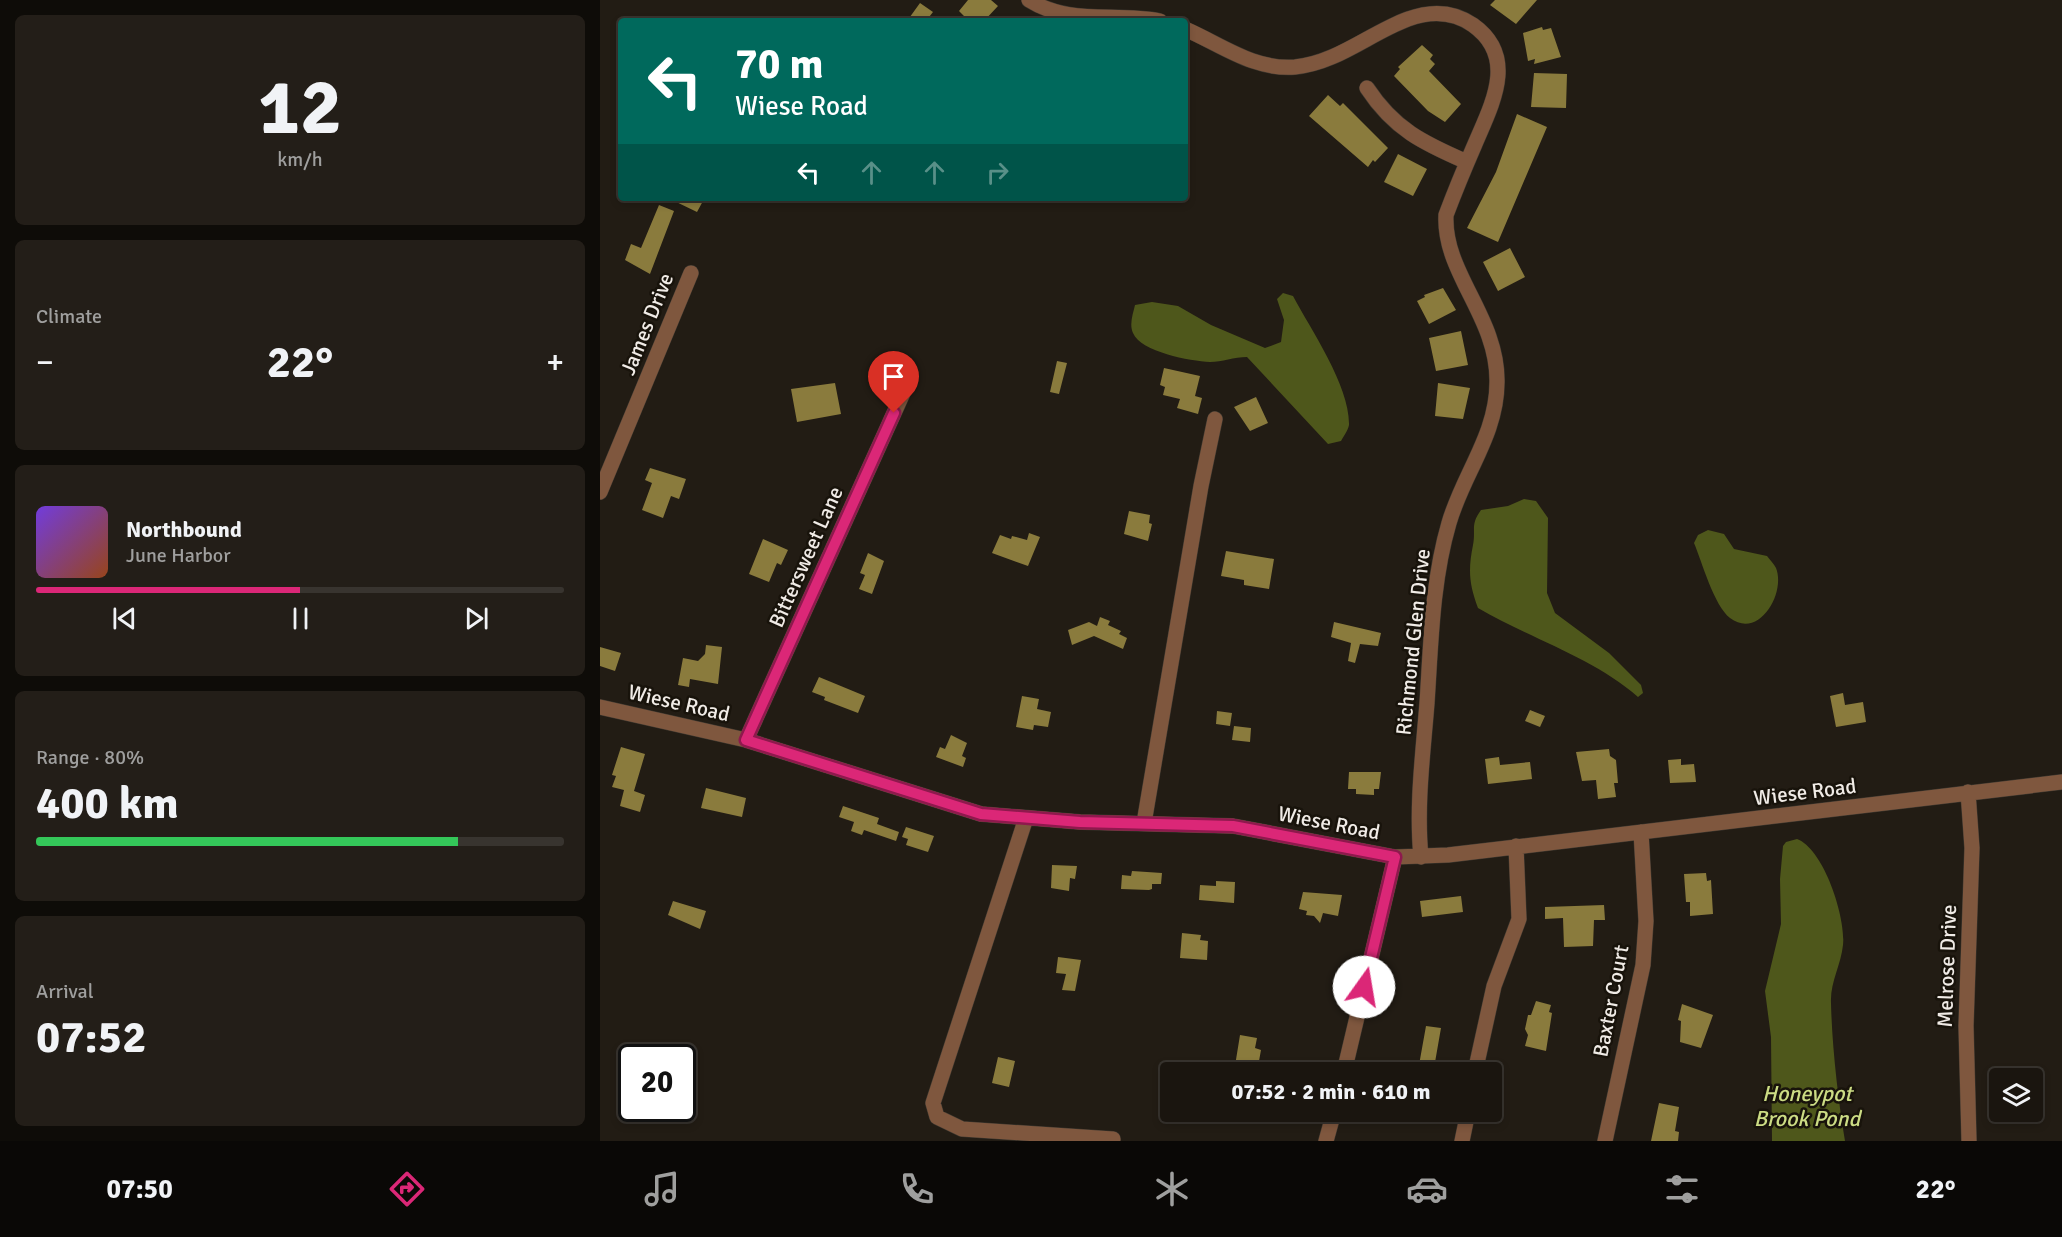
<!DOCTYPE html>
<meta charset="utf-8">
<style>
body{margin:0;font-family:Signika,sans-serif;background:#231e18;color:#f1f3f6;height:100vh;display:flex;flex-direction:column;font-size:22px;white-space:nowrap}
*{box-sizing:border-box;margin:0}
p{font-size:20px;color:#9f9f9e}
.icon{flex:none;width:33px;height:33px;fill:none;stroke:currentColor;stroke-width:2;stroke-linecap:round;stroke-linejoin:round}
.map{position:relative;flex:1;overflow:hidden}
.sheet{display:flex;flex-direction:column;gap:15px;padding:15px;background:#0e0c08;width:600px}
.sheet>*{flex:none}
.guide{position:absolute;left:18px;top:18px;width:570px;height:183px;border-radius:6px;box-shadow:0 3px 9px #0003,0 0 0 2px #38342f;background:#00695c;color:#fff;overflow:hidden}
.buttons{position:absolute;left:1389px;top:1068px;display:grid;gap:12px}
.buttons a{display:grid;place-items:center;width:54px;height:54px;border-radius:6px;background:#1a150f;box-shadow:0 3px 9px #0003,0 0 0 2px #38342f;font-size:30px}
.speed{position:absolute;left:18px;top:1044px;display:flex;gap:12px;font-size:30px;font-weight:700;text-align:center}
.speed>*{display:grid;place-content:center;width:78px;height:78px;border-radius:50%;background:#1a150f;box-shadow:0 3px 9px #0003,0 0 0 2px #38342f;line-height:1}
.speed .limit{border:3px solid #111;border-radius:9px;background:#fff;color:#111}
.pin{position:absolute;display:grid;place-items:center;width:51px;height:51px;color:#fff;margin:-62px -26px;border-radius:50% 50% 50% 0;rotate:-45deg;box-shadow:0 0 6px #0007}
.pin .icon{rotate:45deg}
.me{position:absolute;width:66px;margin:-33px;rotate:13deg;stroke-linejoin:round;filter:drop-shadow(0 0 4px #0008)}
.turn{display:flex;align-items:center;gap:21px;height:126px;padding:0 18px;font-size:27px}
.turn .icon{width:78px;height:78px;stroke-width:2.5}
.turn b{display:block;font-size:42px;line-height:51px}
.lanes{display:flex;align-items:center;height:57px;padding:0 18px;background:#0003;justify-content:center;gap:30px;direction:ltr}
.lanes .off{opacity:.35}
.big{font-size:45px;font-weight:800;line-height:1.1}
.sheet .widget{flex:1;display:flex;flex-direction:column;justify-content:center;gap:9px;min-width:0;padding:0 21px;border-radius:9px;background:#231e18}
.sheet .dial{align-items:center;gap:0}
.dial b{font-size:78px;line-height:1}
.song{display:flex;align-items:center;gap:18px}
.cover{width:72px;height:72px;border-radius:9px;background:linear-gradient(135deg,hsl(260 70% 55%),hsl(20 70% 35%))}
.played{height:6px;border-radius:3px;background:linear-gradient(90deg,#db2777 50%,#38342f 50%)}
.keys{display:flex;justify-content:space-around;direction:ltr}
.heat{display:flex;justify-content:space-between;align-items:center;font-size:33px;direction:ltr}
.charge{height:9px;border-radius:4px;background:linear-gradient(90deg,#34c759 80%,#38342f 0)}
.trip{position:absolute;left:560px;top:1062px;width:342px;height:60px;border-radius:6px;background:#1a150f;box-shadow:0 3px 9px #0003,0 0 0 2px #38342f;font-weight:800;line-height:60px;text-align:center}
.dock{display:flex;height:96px;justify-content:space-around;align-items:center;background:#0a0806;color:#9f9f9e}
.dock .icon{width:42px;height:42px}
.dock .active{color:#db2777}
.dock b{font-size:27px;color:#f1f3f6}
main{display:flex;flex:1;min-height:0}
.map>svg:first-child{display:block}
.water{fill:#4e571b}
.building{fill:#8a7b3d}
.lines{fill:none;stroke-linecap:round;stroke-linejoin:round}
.minor-casing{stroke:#3f3931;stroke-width:16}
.minor{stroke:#7f573e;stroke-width:15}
.route-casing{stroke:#8e194d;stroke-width:15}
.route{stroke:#db2777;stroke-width:10}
.labels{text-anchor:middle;stroke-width:5;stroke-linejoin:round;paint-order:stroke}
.street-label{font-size:21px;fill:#f0ebe6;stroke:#18130b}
.water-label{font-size:22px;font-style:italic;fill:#ccdc84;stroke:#18130b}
</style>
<main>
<section class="sheet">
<div class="widget dial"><b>12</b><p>km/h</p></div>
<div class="widget"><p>Climate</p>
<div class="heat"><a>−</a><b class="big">22°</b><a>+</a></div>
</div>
<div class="widget">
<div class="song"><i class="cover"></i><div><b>Northbound</b><p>June Harbor</p></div></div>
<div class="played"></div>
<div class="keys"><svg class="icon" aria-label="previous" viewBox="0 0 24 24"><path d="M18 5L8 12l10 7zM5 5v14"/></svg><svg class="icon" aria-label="pause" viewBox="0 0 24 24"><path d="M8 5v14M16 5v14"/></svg><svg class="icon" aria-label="next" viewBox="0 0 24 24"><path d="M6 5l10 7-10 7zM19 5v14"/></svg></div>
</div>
<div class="widget"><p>Range · 80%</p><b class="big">400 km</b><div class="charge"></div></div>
<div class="widget"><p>Arrival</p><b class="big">07:52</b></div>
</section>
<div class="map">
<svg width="1462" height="1141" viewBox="0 0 1462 1141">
<rect width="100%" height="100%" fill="#221c14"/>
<!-- water -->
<path class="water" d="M683,293L693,296C711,330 750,386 749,425C748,430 744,436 741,441L728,444L647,357C634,357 622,362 610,362C590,361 541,352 533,333C529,324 533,314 535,305L552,302L578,306L611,325L665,348L681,342L684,320L677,299Z
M924,499L936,501L948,518L947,593L955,613L1009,653L1041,685L1043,693L1038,697C994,658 929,638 878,608C869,584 868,570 873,545C876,529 870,525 881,510L908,506Z
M1108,530L1124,534L1134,549L1167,556C1170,560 1174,564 1176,568C1186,593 1159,640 1130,618C1114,606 1102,562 1094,543L1098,535Z
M1197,839C1224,849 1246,918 1243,945C1241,965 1230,982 1231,1003C1232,1046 1238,1099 1245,1141H1172L1171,1037L1165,991L1181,924L1180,879L1183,846L1186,842Z"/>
<!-- building -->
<path class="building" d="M368,0H391L398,6L384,21H369L359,11Z
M895,0H937L916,24L890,5Z
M320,3L333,12L326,21H307Z
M942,27L943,30L951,28L961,57L934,64L935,59L928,61L923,33Z
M822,45L833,55L830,59L835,64L829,71L861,104L845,122L828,111L794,76L800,69L798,67Z
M934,73L967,74L966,108L931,107Z
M728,95L740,106L743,103L788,148L775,162L773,160L768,167L709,116Z
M917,114L947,127L898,242L867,228L896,172Z
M798,154L827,169L813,196L784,182Z
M68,198H98L103,201L97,212Z
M59,205L74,211L50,274L25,260L31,244L41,248Z
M910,248L925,277L898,291L883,262Z
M843,288L856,310L829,324L817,301L825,297L824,295Z
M861,331L868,365L836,371L829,338Z
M457,361L467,363L459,394L450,392Z
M564,368L600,376L595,396L602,398L598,414L577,408L580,399L563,395L565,387L560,385Z
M235,383L241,414L197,422L191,389Z
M838,383L870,388L863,419L835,416Z
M656,397L668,423L650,431L634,407Z
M50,468L86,479L79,499L71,496L63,518L42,510L52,483L45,480Z
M529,511L550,515L549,523L552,524L548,541L524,534Z
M429,533L440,537L428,566L392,553L400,535L411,539L412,536L427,540Z
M163,539L188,550L181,565L177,563L169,582L149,574Z
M626,551L674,559L669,589L644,585V580L621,576Z
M268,553L284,561L272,594L259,589L265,575L260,573Z
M500,617L510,621L508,625L521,631L519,634L527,638L523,649L494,636L472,645L468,630L489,622L497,626Z
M734,622L781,633L778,646L760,644L755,663L748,661L751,643L731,637Z
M106,645L122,647L118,684L90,679L89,687L78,685L83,658L98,661L105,654Z
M0,647L21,653L15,671L0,666Z
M219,677L265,696L258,713L224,700L225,697L212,692Z
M1243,693L1245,705L1263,702L1266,722L1236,727L1230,696Z
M422,696L439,699L437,709L451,712L448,727L434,725L433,730L416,727Z
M930,710L945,716L940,727L925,721Z
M617,711L632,713L630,726L616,724Z
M634,726L651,728L650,742L632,740Z
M351,735L367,743L362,756L366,758L363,767L336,757L340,747L345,749Z
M21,747L45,754L34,791L45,795L40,812L20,806L24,790L12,787L16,776L12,775Z
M1009,749L1010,756L1016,760L1018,783H1014L1016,797L998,799L996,780L982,781L976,752Z
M899,757L900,765L930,762L932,779L888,784L885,759Z
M1081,759V765L1094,764L1096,782L1070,783L1068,760Z
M749,772H781L779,789H774V795L756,794V789H748Z
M106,788L146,798L142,817L101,808Z
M243,806L279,818L277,824L299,832L296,841L264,830L262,835L251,831L254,822L239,817Z
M306,827L334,836L328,852L306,845L308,839L302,837Z
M452,865L477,866L475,879L470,878L469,891L451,888Z
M532,871L562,873L561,884H552V889L549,890L521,889L522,875L531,876Z
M1106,873L1107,881L1111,880L1113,914L1090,916V902H1086L1084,874Z
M616,881L635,882L634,903L599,900L600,885L616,886Z
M703,892L742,895L738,916L723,913L720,923L714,916L706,915L707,911L699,909Z
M861,896L863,912L822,917L820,901Z
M73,901L106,911L100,929L68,915Z
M1004,905L1005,920H994L993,946L964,947L963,918L945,919V907Z
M582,933L601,935L600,940L608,941L607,960L580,958Z
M458,957L481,960L475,991L462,990L466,974L456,973Z
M936,1001L951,1005L949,1012L952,1013L946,1051L925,1046L928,1035L925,1029L928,1015H931Z
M1082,1004L1113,1015L1101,1048L1080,1042L1081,1021L1078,1020Z
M826,1026L841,1028L834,1068L819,1065Z
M640,1035L657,1038L655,1048L661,1050L657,1072H634Z
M398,1057L415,1061L409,1087L392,1083Z
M1059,1103L1079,1107L1075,1131L1079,1132L1078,1141H1051Z"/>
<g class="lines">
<!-- minor casing -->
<g class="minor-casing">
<path id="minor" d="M429,0C470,26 515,12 560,21
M585,29C622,45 653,70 695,67C737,63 770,33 808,19C830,11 853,11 873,25C918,57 892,104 875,144C865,167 855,191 846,215C843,273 898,317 897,382C897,435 863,474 849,523C832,581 831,643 827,703C823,754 816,806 821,857
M767,88C794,129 823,143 867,162
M0,492L91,273
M0,707L146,740L381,814L480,822L633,826L795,857L848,855L1462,782
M146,740L304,391
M1368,792L1372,848L1366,1026L1369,1141
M426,818L333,1103L337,1117L362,1129L513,1139
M544,823L601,486L615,419
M744,1072L795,857
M875,1072L894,986L919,919L916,846
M726,1141L734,1112
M862,1141L868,1112
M1005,1141L1043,965L1046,921L1041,832"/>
</g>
<!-- minor -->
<use href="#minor" class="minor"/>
</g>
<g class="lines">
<!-- route casing -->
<g class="route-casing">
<path id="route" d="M294,413L146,740L381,814L480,822L633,826L795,857L764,987"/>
</g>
<!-- route -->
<use href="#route" class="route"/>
</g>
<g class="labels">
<!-- street labels -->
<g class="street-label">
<text transform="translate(47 324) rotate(-68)" y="7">James Drive</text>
<text transform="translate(206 557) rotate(-66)" y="7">Bittersweet Lane</text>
<text transform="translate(813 642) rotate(-84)" y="7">Richmond Glen Drive</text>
<text transform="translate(79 703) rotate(13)" y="7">Wiese Road</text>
<text transform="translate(1205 792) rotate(-7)" y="7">Wiese Road</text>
<text transform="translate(729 823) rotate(11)" y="7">Wiese Road</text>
<text transform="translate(1347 966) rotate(-88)" y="7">Melrose Drive</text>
<text transform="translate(1011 1001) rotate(-79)" y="7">Baxter Court</text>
</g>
<!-- water labels -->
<g class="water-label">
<text x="1207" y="1101">Honeypot<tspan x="1207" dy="25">Brook Pond</tspan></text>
</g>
</g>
</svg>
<div class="buttons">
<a><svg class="icon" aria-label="layers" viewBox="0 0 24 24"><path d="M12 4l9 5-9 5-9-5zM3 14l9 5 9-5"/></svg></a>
</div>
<div class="speed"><div class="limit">20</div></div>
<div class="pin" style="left:294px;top:413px;background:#d93025"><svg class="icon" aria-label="arrive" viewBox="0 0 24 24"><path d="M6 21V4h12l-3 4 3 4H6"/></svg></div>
<svg class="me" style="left:764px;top:987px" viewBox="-20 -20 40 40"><circle r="19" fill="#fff"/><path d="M0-13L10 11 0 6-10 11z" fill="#db2777"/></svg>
<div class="trip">07:52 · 2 min · 610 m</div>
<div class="guide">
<div class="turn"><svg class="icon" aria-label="left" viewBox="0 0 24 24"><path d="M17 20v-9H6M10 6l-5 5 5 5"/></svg><div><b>70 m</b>Wiese Road</div></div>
<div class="lanes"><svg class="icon" aria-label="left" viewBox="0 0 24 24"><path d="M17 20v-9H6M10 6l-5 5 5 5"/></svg><svg class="icon off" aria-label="ahead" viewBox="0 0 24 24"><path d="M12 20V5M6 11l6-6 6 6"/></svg><svg class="icon off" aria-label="ahead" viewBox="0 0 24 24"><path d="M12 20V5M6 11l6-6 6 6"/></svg><svg class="icon off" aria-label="right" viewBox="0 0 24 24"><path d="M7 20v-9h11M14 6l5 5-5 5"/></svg></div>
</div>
</div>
</main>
<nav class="dock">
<b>07:50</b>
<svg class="icon active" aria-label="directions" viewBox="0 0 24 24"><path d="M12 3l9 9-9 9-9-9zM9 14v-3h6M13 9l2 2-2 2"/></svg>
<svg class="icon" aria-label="music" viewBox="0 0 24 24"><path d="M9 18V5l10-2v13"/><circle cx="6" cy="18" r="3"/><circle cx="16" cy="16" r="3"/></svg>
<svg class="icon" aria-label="phone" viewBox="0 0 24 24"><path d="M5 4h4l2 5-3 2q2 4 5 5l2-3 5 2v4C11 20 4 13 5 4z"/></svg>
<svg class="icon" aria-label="climate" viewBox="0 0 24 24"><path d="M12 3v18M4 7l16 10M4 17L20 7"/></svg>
<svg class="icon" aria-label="car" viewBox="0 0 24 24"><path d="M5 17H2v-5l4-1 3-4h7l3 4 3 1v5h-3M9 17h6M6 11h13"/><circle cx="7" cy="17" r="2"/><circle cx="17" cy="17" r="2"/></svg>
<svg class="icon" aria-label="filters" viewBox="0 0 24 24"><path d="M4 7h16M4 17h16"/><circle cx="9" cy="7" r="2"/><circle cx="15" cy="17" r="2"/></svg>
<b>22°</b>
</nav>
